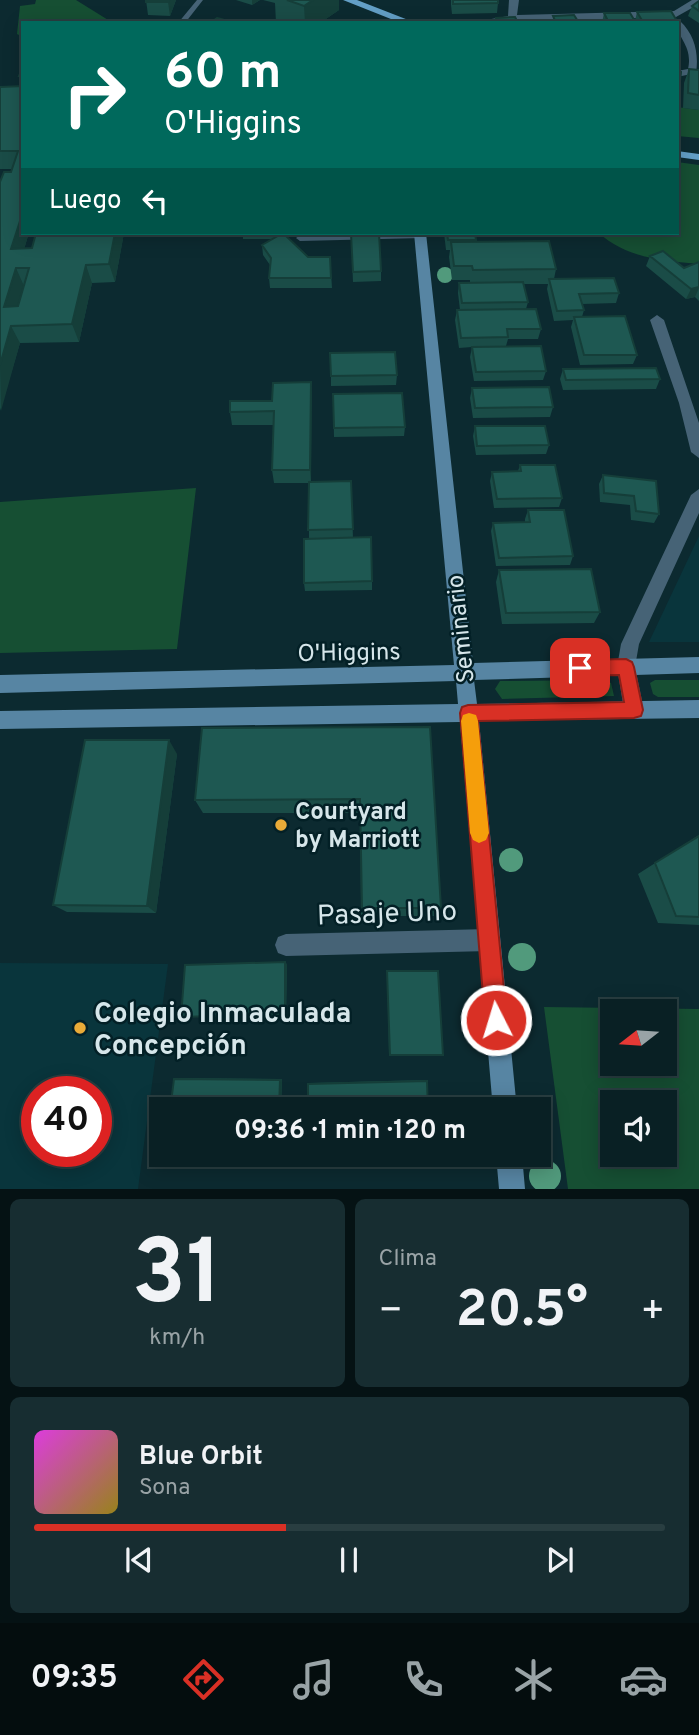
<!DOCTYPE html>
<html lang="es">
<meta charset="utf-8">
<style>
body{margin:0;font-family:Overpass,sans-serif;background:#172d31;color:#f1f3f6;height:100vh;display:flex;flex-direction:column;font-size:26px;white-space:nowrap}
*{box-sizing:border-box;margin:0}
p{font-size:23px;color:#99a3a6}
.icon{flex:none;width:38px;height:38px;fill:none;stroke:currentColor;stroke-width:2;stroke-linecap:round;stroke-linejoin:round}
.map{position:relative;height:1189px;overflow:hidden}
.side{display:flex;flex-direction:column;gap:10px;padding:10px;background:#051214;flex:1}
.side>*{flex:none}
.guide{position:absolute;left:21px;top:21px;width:658px;height:214px;border-radius:0px;box-shadow:0 4px 18px #0003,0 0 0 2px #293e41;background:#00695c;color:#fff;overflow:hidden}
.needle{width:46px;rotate:253deg}
.tools{position:absolute;left:600px;top:999px;display:grid;gap:14px}
.tools a{display:grid;place-items:center;width:77px;height:77px;border-radius:0px;background:#092024;box-shadow:0 4px 18px #0003,0 0 0 2px #293e41;font-size:35px}
.speed{position:absolute;left:21px;top:1076px;display:flex;gap:14px;font-size:35px;font-weight:700;text-align:center}
.speed>*{display:grid;place-content:center;width:91px;height:91px;border-radius:50%;background:#092024;box-shadow:0 4px 18px #0003,0 0 0 2px #293e41;line-height:1}
.speed .limit{border:10px solid #d22;background:#fff;color:#111}
.pin{position:absolute;display:grid;place-items:center;width:60px;height:60px;color:#fff;margin:-30px;border-radius:14px;box-shadow:0 4px 10px #0006}
.me{position:absolute;width:77px;margin:-38px;rotate:355deg;stroke-linejoin:round;filter:drop-shadow(0 0 5px #0008)}
.turn{display:flex;align-items:center;gap:24px;height:147px;padding:0 28px;font-size:32px}
.turn .icon{width:91px;height:91px;stroke-width:2.5}
.turn b{display:block;font-size:49px;line-height:60px}
.then{display:flex;align-items:center;height:66px;padding:0 28px;background:#0003;gap:14px;font-size:26px}
.big{font-size:52px;font-weight:700;line-height:1.1}
.side .widget{flex:1;display:flex;flex-direction:column;justify-content:center;gap:10px;min-width:0;padding:0 24px;border-radius:10px;background:#172d31}
.side .dial{align-items:center;gap:0}
.dial b{font-size:91px;line-height:1}
.song{display:flex;align-items:center;gap:21px}
.cover{width:84px;height:84px;border-radius:10px;background:linear-gradient(135deg,hsl(300 70% 55%),hsl(50 70% 35%))}
.played{height:7px;border-radius:4px;background:linear-gradient(90deg,#d93025 40%,#293e41 40%)}
.keys{display:flex;justify-content:space-around;direction:ltr}
.heat{display:flex;justify-content:space-between;align-items:center;font-size:38px;direction:ltr}
.side .tiles{flex:1;display:grid;gap:10px;grid-template-columns:1fr 1fr}
.widget:last-child{grid-column:span 2}
.trip{position:absolute;left:149px;top:1097px;width:402px;height:70px;border-radius:0px;background:#092024;box-shadow:0 4px 18px #0003,0 0 0 2px #293e41;font-weight:700;line-height:70px;text-align:center}
.menu{display:flex;height:112px;justify-content:space-around;align-items:center;background:#040d0e;color:#99a3a6}
.menu .icon{width:49px;height:49px}
.menu .on{color:#d93025}
.menu b{font-size:32px;color:#f1f3f6}
.map>svg:first-child{display:block}
.built{fill:#09353c;fill-rule:evenodd}
.green{fill:#164f33;fill-rule:evenodd}
.lines{fill:none;stroke-linecap:round;stroke-linejoin:round}
.lane{fill:#466376;fill-rule:evenodd}
.street{fill:#466376;fill-rule:evenodd}
.secondary{fill:#5785a3;fill-rule:evenodd}
.primary{fill:#639fc6;fill-rule:evenodd}
.tree{fill:#519a7c}
.wall{fill:#1a4c47;fill-rule:evenodd}
.shaded-wall{fill:#153e39}
.building{fill:#1e5852;stroke:#153e39;stroke-width:2;fill-rule:evenodd}
.route{fill:#d93025;stroke:#8d1f18;stroke-width:2}
.slow{fill:#f59e0b}
.poi-dot{fill:#e9ab38;stroke:#032026;stroke-width:2.5}
.labels{text-anchor:middle;stroke-width:5;stroke-linejoin:round;paint-order:stroke}
.street-label{font-size:24px;fill:#d6e6ea;stroke:#032026}
.poi-label{font-size:24px;font-weight:bold;fill:#d6e6ea;stroke:#032026;text-anchor:start}
.near-street-label{font-size:28px;fill:#d6e6ea;stroke:#032026}
.near-poi-label{font-size:28px;font-weight:bold;fill:#d6e6ea;stroke:#032026;text-anchor:start}
</style>
<div class="map">
<svg width="699" height="1189" viewBox="0 0 699 1189">
<rect width="100%" height="100%" fill="#0c2a30"/>
<!-- built -->
<path class="built" d="M699,536V642H649Z
M0,963L168,964L138,1189H0ZM37,1092H96V1152H37Z"/>
<!-- green -->
<path class="green" d="M36,0H76L113,23H23V37L17,34L20,6L35,4Z
M677,107L699,110V138L677,136Z
M677,162L699,165V264C664,261 626,258 599,233H677Z
M196,488L177,649L0,653V502Z
M604,680L611,683L614,696L502,699L495,689L500,681Z
M655,680H699V697H658L653,694L650,683Z
M544,1007L699,1009V1189H568ZM612,1012H665V1064H612ZM665,1102V1155H612V1102Z"/>
<g class="lines">
<!-- lane -->
<path class="lane" d="M197,0H203L185,23H178Z
M420,233L423,234V238L300,241L296,238L300,235Z"/>
<!-- street -->
<path class="street" d="M509,0H519L517,15L674,11L692,0H699V4L676,17L469,23L508,16Z
M674,21H680C695,35 699,54 696,73L677,77V71L688,69C693,46 678,40 677,23H672Z
M657,315L664,320L699,423V458L691,452L679,403L650,320Z
M699,489V513L639,644L635,667L644,710L641,716L634,719L627,716L624,710L617,667L621,644L691,495Z
M489,929L497,932L500,940L497,948L489,951L286,956L278,953L275,945L278,937L286,934Z"/>
<!-- secondary -->
<path class="secondary" d="M414,233H426L473,663L699,657V673L474,680L477,704L699,700V718L479,721L517,1110H493L460,722L0,729V711L458,704L456,681L0,693V675L454,665Z
M496,1155H522L525,1189H499Z"/>
<!-- primary -->
<path class="primary" d="M343,0H357L416,23H401Z
M677,151L699,154V160L677,157Z"/>
</g>
<!-- trees -->
<g class="tree">
<circle cx="445" cy="275" r="8"/>
<circle cx="511" cy="860" r="12"/>
<circle cx="522" cy="957" r="14"/>
<circle cx="545" cy="1176" r="16"/>
</g>
<!-- wall -->
<path class="wall" d="M146,0H176L170,16L148,15Z
M236,0H260L252,5Z
M263,0H339V10L320,23H276L275,3Z
M451,0H498V3L497,13L452,14L451,5Z
M699,1V23L688,16L692,6Z
M637,12L677,21L676,23H602L604,13L635,21Z
M23,66V233H124L115,282L92,283L79,342L20,343L0,411V182L11,172V169H0V87L22,86L19,76ZM28,236H35L32,248L24,249Z
M689,69L699,70V110L683,108L684,83Z
M243,233H281V235L308,257H330L332,288H270L269,278L270,265L263,255L262,245L273,239H243Z
M444,233H475L476,242L556,269L554,279L619,293L616,303L582,304L584,310L582,317L637,355L633,364L580,365L571,327L573,320L554,321L547,289L548,284H524L528,302L526,309L541,329L538,339H508L506,346L546,371L543,380L474,381L470,357L472,347L459,348L455,320L457,310H460L458,293L459,283L470,282V280H452L449,257L450,250H446Z
M351,234L381,271V281L353,282Z
M650,256L684,268L699,262V301L695,297L686,299L646,266Z
M563,369L660,379L656,389L563,390L560,379Z
M397,375L396,385L331,386V376Z
M311,382V482L351,481L353,538L372,581V590L305,591L304,583L309,538V483H274L272,470L274,425H232L230,412L272,401Z
M472,388L553,407L550,417L473,418L470,398Z
M333,394L405,427L404,436L334,437Z
M475,426L549,445L546,454L476,455L473,436Z
M520,465L562,498L559,507L494,508L490,481L492,472L518,471Z
M603,475L659,514L654,523L631,520L630,505L600,502L599,484Z
M528,510L573,556L570,565L496,566L491,531L493,523L525,522V519Z
M499,570L600,612L594,623L502,624L496,582Z
M430,727L441,908L436,916H361L360,813H203L195,800Z
M177,754L156,913L67,912L53,905Z
M699,835V925L658,923L638,874Z
M287,964L286,1015L181,1017Z
M387,971L443,1055H389Z
M178,1078L282,1079L281,1110L174,1079Z
M425,1080L427,1081L308,1084L309,1083Z"/>
<!-- shaded-wall -->
<path class="shaded-wall" d="M169,0H176L170,16L168,2Z
M252,0H260L252,5Z
M313,0H339V10L320,23H305L304,6Z
M21,218L23,223V233H26L28,236L19,267L11,249Z
M115,233H124L115,282L109,264Z
M86,265L92,283L79,342L72,324Z
M16,268L24,286L12,324L4,307Z
M699,288L695,297L686,299L691,289Z
M11,326L20,343L1,411L0,365Z
M311,382L312,396L311,483L310,470Z
M169,740L177,754L156,913L147,906Z
M285,962L287,964L286,1015L285,1014Z
M282,1079L281,1110H279L280,1080Z"/>
<!-- building -->
<path class="building" d="M146,0H169L168,2H146Z
M287,0H313L304,6Z
M453,0H498V3L453,4Z
M699,1V11L692,6Z
M671,11L677,21L643,22L637,12Z
M604,13H630L636,23H609Z
M574,15L579,23H556L553,16Z
M515,17L517,21H533L534,23H497L496,18Z
M217,18L236,23H210Z
M23,66V76H19Z
M689,69L699,70V95L688,93Z
M677,71L681,72L679,91H677Z
M23,86V218H21L11,249L32,248L36,233H115L109,264L86,265L72,324L11,326L0,365V182L4,172H11L18,151H0V87ZM16,268H29L18,306L4,307Z
M283,233L308,257H330L331,278H269L271,258L262,245Z
M379,233L381,271L353,272L351,234Z
M447,233H475L476,240H448Z
M549,241L556,269L473,270L472,266H454L451,242Z
M663,251L684,268L699,262V287L691,289L650,256Z
M614,278L619,293L579,294L584,310L557,311L549,279Z
M523,282L528,302L462,303L459,283Z
M536,309L541,329H507L508,337L461,338L457,310Z
M625,316L637,355H584L574,317Z
M541,346L546,371L476,372L472,347Z
M395,352L397,375L331,376L330,353Z
M656,368L660,379L566,380L563,369Z
M311,382L310,470H272L274,411L230,412V401H272L273,383Z
M549,387L553,407L475,408L472,388Z
M402,393L405,427L334,428L333,394Z
M475,426H545L549,445L477,446Z
M520,465H555L562,498L497,499L492,472L521,471Z
M603,475L656,481L659,514L636,511L634,496L604,493Z
M351,481L353,529L308,530L309,482Z
M528,510H564L573,556L499,558L493,523L530,522Z
M371,537L372,581L304,583V539Z
M591,569L600,612L506,613L499,570Z
M430,727L441,908H362L360,799L195,800L202,728Z
M85,740H169L147,906L53,905Z
M699,836V917L676,916L655,863Z
M285,962V1014L181,1017L185,965Z
M387,971H438L443,1055H390Z
M174,1079L280,1080L279,1110H170Z
M427,1081L428,1110H308V1084Z
M166,1155H277V1156Z
M307,1155H431V1156L307,1159Z"/>
<!-- route -->
<path class="route" d="M626,659L632,662L634,667L643,710L641,716L634,718L478,721L507,1020L504,1027L496,1031L489,1027L485,1020L460,713L462,707L468,705L624,702L619,675L580,676L575,673L572,668L575,663L580,660Z"/>
<!-- slow -->
<path class="slow" d="M469,713L476,715L478,721L489,833L486,840L479,843L473,840L470,833L461,721L463,715Z"/>
<!-- markers -->
<g class="poi-dot">
<circle cx="281" cy="825" r="7"/>
<circle cx="80" cy="1028" r="7"/>
</g>
<g class="labels">
<!-- street labels -->
<g class="street-label">
<text transform="translate(460 629) rotate(-96)" y="8">Seminario</text>
<text transform="translate(349 652) rotate(-1)" y="8">O'Higgins</text>
</g>
<!-- poi labels -->
<g class="poi-label">
<text x="295" y="819">Courtyard<tspan x="295" dy="28">by Marriott</tspan></text>
</g>
<!-- near-street labels -->
<g class="near-street-label">
<text transform="translate(387 912) rotate(-2)" y="10">Pasaje Uno</text>
</g>
<!-- near-poi labels -->
<g class="near-poi-label">
<text x="94" y="1022">Colegio Inmaculada<tspan x="94" dy="32">Concepción</tspan></text>
</g>
</g>
</svg>
<div class="tools">
<a><svg class="needle" viewBox="-14 -14 28 28"><path d="M0-13l5 13h-10z" fill="#e53935"/><path d="M0 13l5-13h-10z" fill="#99a3a6"/></svg></a>
<a><svg class="icon" aria-label="sound" viewBox="0 0 24 24"><path d="M4 9h4l5-4v14l-5-4H4zM17 9q2 3 0 6"/></svg></a>
</div>
<div class="speed"><div class="limit">40</div></div>
<div class="pin" style="left:580px;top:668px;background:#d93025"><svg class="icon" aria-label="arrive" viewBox="0 0 24 24"><path d="M6 21V4h12l-3 4 3 4H6"/></svg></div>
<svg class="me" style="left:496px;top:1020px" viewBox="-20 -20 40 40"><circle r="17" fill="#d93025" stroke="#fff" stroke-width="3"/><path d="M0-11L8 9 0 5-8 9z" fill="#fff"/></svg>
<div class="trip">09:36 · 1 min · 120 m</div>
<div class="guide">
<div class="turn"><svg class="icon" aria-label="right" viewBox="0 0 24 24"><path d="M7 20v-9h11M14 6l5 5-5 5"/></svg><div><b>60 m</b>O'Higgins</div></div>
<div class="then">Luego<svg class="icon" aria-label="left" viewBox="0 0 24 24"><path d="M17 20v-9H6M10 6l-5 5 5 5"/></svg></div>
</div>
</div>
<section class="side">
<div class="tiles">
<div class="widget dial"><b>31</b><p>km/h</p></div>
<div class="widget"><p>Clima</p>
<div class="heat"><a>−</a><b class="big">20.5°</b><a>+</a></div>
</div>
<div class="widget">
<div class="song"><i class="cover"></i><div><b>Blue Orbit</b><p>Sona</p></div></div>
<div class="played"></div>
<div class="keys"><svg class="icon" aria-label="previous" viewBox="0 0 24 24"><path d="M18 5L8 12l10 7zM5 5v14"/></svg><svg class="icon" aria-label="pause" viewBox="0 0 24 24"><path d="M8 5v14M16 5v14"/></svg><svg class="icon" aria-label="next" viewBox="0 0 24 24"><path d="M6 5l10 7-10 7zM19 5v14"/></svg></div>
</div>
</div>
</section>
<nav class="menu">
<b>09:35</b>
<svg class="icon on" aria-label="directions" viewBox="0 0 24 24"><path d="M12 3l9 9-9 9-9-9zM9 14v-3h6M13 9l2 2-2 2"/></svg>
<svg class="icon" aria-label="music" viewBox="0 0 24 24"><path d="M9 18V5l10-2v13"/><circle cx="6" cy="18" r="3"/><circle cx="16" cy="16" r="3"/></svg>
<svg class="icon" aria-label="phone" viewBox="0 0 24 24"><path d="M5 4h4l2 5-3 2q2 4 5 5l2-3 5 2v4C11 20 4 13 5 4z"/></svg>
<svg class="icon" aria-label="climate" viewBox="0 0 24 24"><path d="M12 3v18M4 7l16 10M4 17L20 7"/></svg>
<svg class="icon" aria-label="car" viewBox="0 0 24 24"><path d="M5 17H2v-5l4-1 3-4h7l3 4 3 1v5h-3M9 17h6M6 11h13"/><circle cx="7" cy="17" r="2"/><circle cx="17" cy="17" r="2"/></svg>
</nav>
